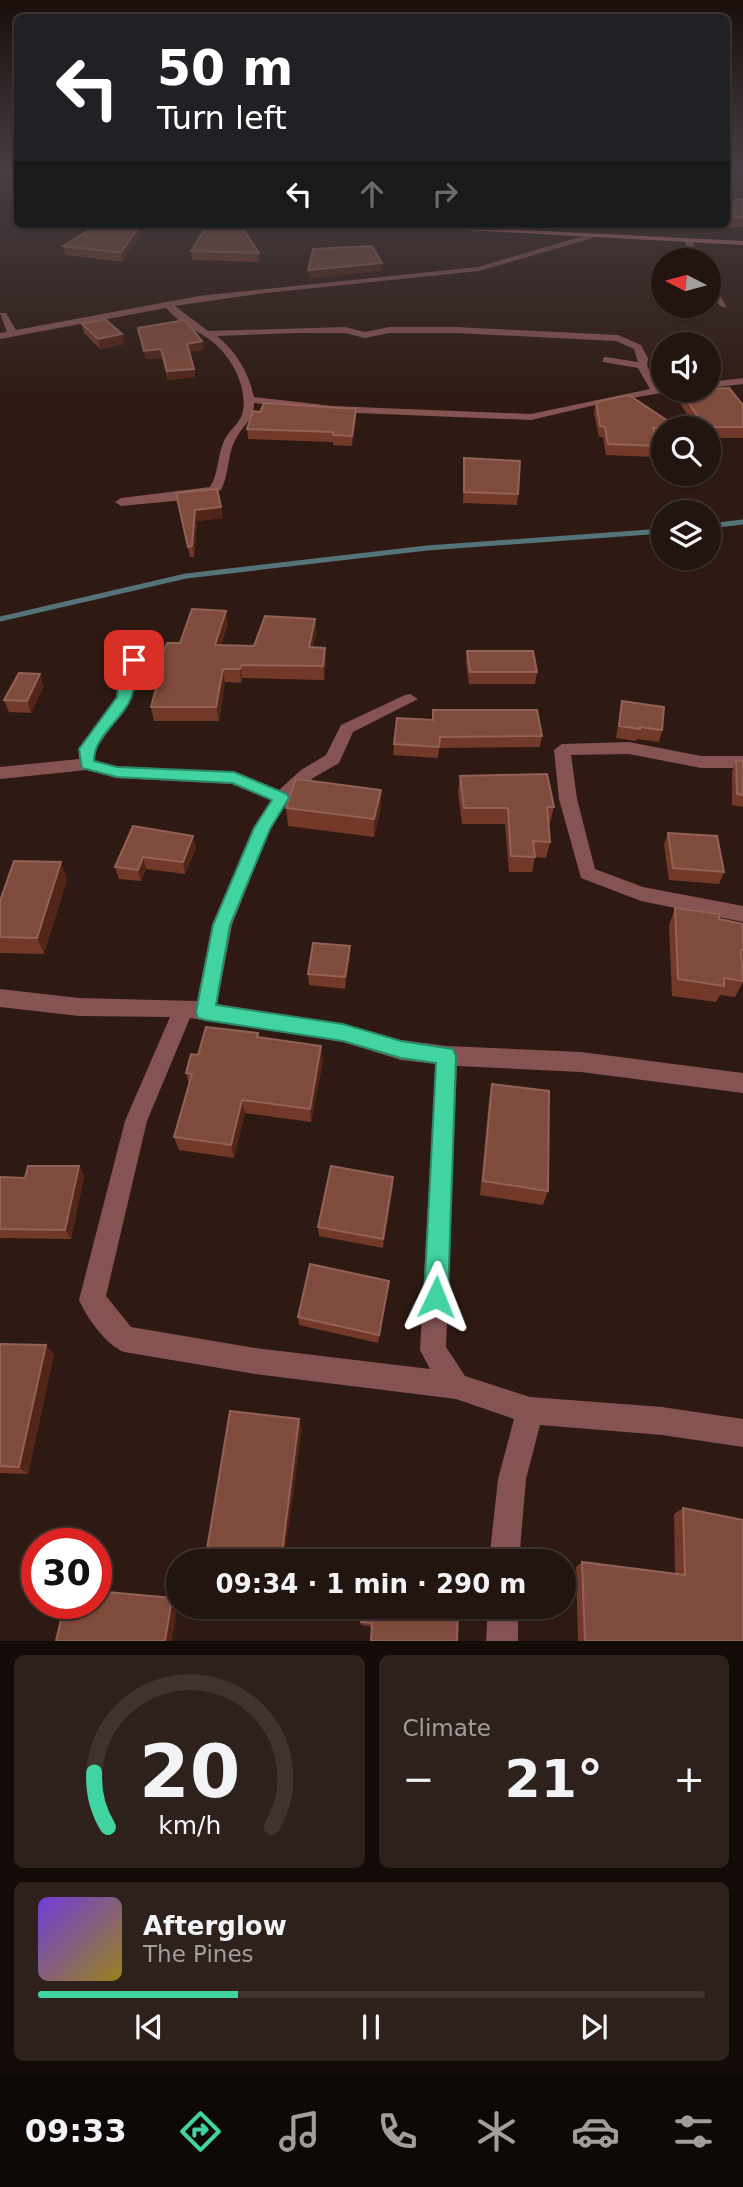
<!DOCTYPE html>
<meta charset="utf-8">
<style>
body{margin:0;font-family:"DejaVu Sans",sans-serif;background:#2e211c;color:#f1f3f6;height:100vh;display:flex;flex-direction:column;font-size:26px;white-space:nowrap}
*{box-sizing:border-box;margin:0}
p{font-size:23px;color:#a29e9e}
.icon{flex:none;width:38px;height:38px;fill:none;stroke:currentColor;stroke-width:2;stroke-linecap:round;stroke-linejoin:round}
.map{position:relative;height:1641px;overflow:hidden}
.panel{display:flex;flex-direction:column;gap:14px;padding:14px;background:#130b08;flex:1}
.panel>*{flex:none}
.top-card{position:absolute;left:14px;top:14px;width:716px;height:214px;border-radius:10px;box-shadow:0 2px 5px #0004,0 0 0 2px #3f332e;background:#202124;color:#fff;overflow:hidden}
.needle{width:46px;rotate:276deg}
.tools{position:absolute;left:651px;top:248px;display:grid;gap:14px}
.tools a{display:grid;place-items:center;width:70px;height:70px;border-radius:50%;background:#22140e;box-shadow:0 2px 5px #0004,0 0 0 2px #3f332e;font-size:35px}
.speed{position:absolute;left:21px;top:1528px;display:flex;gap:14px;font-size:35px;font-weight:700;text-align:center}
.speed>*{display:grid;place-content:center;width:91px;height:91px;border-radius:50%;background:#22140e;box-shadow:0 2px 5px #0004,0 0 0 2px #3f332e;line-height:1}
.speed .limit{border:10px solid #d22;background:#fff;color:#111}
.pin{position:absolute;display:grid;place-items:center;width:60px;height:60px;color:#fff;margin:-30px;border-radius:14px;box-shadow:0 4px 10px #0006}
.me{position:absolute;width:77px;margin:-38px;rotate:2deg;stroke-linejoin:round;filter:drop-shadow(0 0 5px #0008)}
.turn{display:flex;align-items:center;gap:24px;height:147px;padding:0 28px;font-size:32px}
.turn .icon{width:91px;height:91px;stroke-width:2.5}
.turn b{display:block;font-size:49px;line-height:60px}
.lanes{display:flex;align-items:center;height:66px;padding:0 28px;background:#0003;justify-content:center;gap:35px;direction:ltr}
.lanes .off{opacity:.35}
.big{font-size:52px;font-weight:600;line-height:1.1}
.panel .card{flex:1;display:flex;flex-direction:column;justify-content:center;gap:10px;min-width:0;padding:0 24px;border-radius:10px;background:#2e211c}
.panel .dial{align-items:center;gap:0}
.dial svg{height:182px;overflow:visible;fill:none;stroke:#3f332e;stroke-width:7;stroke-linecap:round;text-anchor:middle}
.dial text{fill:#f1f3f6;stroke:none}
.song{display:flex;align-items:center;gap:21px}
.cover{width:84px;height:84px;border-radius:10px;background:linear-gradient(135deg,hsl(260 70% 55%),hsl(50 70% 35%))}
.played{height:7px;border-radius:4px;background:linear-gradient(90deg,#41d4a1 30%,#3f332e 30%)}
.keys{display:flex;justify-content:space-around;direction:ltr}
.heat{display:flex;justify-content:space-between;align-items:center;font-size:38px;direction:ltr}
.panel .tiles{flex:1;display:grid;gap:14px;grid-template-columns:1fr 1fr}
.card:last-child{grid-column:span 2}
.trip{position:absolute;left:166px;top:1549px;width:410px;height:70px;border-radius:35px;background:#22140e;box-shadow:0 2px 5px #0004,0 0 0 2px #3f332e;font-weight:600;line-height:70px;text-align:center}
.menu{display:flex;height:112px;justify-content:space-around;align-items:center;background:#0e0806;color:#a29e9e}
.menu .icon{width:49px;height:49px}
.menu .current{color:#41d4a1}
.menu b{font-size:32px;color:#f1f3f6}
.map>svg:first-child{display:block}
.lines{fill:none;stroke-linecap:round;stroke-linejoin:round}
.stream{stroke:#557479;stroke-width:5}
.street{fill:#865353;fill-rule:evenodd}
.secondary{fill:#c06f70;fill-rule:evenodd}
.wall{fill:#723929}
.shaded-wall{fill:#512517}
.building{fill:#7f4b3c;stroke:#916255;stroke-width:2}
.route{fill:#41d4a1;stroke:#2a8a69;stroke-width:2}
</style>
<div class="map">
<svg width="743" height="1641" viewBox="0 0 743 1641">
<rect width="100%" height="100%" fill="#2e1a12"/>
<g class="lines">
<!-- stream -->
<path class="stream" d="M709,526L743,522
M0,619L186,576L427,548L663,531"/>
<!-- street -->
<path class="street" d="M590,234L593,238L479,271L265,293L175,306L208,331L345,327L365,332L389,327H456L618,335L641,345L648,358L647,366L659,388L663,387V390H668L667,392L608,402L531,420L333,412L254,403C254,419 244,424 237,437C227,452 230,473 221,490L194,499L121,506L115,502L121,498L210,487C219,473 217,456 224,441C228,431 238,425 242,415C249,390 233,359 214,343C198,330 179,324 166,308L0,339V333L7,332L0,313H6L16,330L199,296L478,267ZM297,333H345L365,338L389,333H456L616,341L634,349L638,362L606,357L603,358V362L638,368L650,389L531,414L333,406L254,397C249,373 236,351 217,336Z
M688,238L692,240L701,261H693L684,240Z
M709,280L713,282L727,308L720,306L709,288Z
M743,378V384L709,388V382Z
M140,645L147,649L135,674L132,698L95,750V761L116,766L234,772L279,790L301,770L326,755L341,725L405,695L410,694L418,699L353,732L339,763L313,778L287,802L270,829L232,925L217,1004L343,1024L401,1040L447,1046L581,1052L743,1073V1093L581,1072L457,1066L446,1347L465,1376L530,1397L662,1407L743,1419V1447L662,1435L540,1425L526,1479L519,1561H489L498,1479L514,1419L456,1399L255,1374L124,1352C106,1345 87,1318 79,1300L125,1121L170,1017L79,1016L0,1007V989L79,998L197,1001L212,925L253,828L271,800L232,784L116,778L87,770L0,779V767L79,759V749L116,697L119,674L135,646ZM190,1018L343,1042L401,1060L436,1064L420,1350L430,1369L255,1348L131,1327L106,1296L147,1121Z
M629,742L701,756H743V768H701L629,754L571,755L577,799L595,869L643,887L743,906V922L641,901L581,878L559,799L554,750L562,744Z
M488,1606H518V1641H486Z"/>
<!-- secondary -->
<path class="secondary" d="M0,171H18V175H0Z
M353,224H403L743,241V245Z"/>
</g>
<!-- wall -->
<path class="wall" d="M743,199V227L695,228L694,224H726V201Z
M141,224H144L145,229L123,262L65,255L63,246Z
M191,251L259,253V262L192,260Z
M82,324L124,344L100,349L84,333Z
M138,328L202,341L203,350L189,352L194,369L195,377L168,380L162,358L146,359Z
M681,390L743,405V438H709V429H696L678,400Z
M596,402L663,429V439H656L658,446L655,457L606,455L603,437H599L594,413Z
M356,409V419L352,446L333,445V442L248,439L247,429L260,412Z
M464,469L518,494L517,505L463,503Z
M176,493L223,518L197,521L194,557H190Z
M315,619L316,632L313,647L326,661L324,680L242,678L241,683L225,682L219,721H154L151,707L160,674L158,666L180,643L228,624L221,645L254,646Z
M467,651L537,672L535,684H469L466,663Z
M44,686L31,713L9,712L4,700Z
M622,701L662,730L659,742L637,739L636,741L616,738Z
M397,718L542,736L540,747L439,748L438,758L393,755Z
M736,760L743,761V807L732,805V772Z
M460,776L554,807L550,823H548L550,842L546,858L535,857L532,872H509L505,824H462L458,792Z
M381,807L374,837L288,826L286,808Z
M668,833L724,872L719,884L669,880L664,845Z
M193,836L196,848L185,874L146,869L141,881L119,879L115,867Z
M67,879L44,954L0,953V901Z
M675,908L743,924V958L742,961L743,982L735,997L720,995L716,1002L672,996L669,925Z
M350,957L345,989L309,985L308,974Z
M258,1033L259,1038L323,1060L311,1122L245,1113L234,1158L179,1150L174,1137L189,1085L186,1073L198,1055Z
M492,1084L548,1191L543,1205L480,1195L489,1099Z
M79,1166L84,1176L71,1239L0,1238V1177L25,1178Z
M393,1177V1186L383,1248L319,1236L318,1227Z
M388,1289L378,1343L299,1325L298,1317Z
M0,1344L54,1354L28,1474L0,1473Z
M683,1508L743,1641H578L576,1567L582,1562L675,1574L674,1514Z
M362,1606L457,1641L361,1625Z"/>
<!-- shaded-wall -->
<path class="shaded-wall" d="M141,224H144L145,229L123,262L121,253Z
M382,263V271L309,279L308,270Z
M122,334L124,344L100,349L98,339Z
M202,341L203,350L188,352L187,344Z
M161,349L162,358L146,359L144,351Z
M194,369L195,377L168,380L167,371Z
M356,409V419L352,446V436Z
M221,507L223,518L197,521L194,557L192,546L195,510Z
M226,611L228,624L217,658L215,645Z
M315,619L316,632L310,661L309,647Z
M325,648L326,661L324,680L323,666Z
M241,665L242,678L241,683L240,669Z
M223,669L225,682L219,721L216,707Z
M40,674L44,686L31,713L27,701Z
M381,790V807L374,837V819Z
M193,836L196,848L185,874L183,862Z
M143,857L146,869L141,881L138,870Z
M61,862L67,879L44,954L37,938Z
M350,946V957L345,989V977Z
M321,1046L323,1060L311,1122L310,1109Z
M242,1100L245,1113L234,1158L231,1145Z
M79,1166L84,1176L71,1239L65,1230Z
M393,1177V1186L383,1248V1239Z
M46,1345L54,1354L28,1474L19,1467Z
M299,1419L302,1428L284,1561H281Z
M172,1598L178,1602L172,1641H165Z"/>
<!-- building -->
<path class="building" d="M743,199V217H726V201Z
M99,224H141L121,253L63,246Z
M208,224H240L259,253L191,251Z
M372,246L382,263L308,270L313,249Z
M105,319L122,334L98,339L82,324Z
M185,320L202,341L187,344L194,369L167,371L161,349L144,351L138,328Z
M729,388L743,405V427H704L681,390H709V389Z
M629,395L680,429L653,428L658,446L608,444L605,427L600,426L596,402Z
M264,403L356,409L352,436L333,435V432L247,429L253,411L260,412Z
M464,458L520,461L518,494L464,492Z
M217,489L221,507L195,510L192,546L188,547L176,493Z
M192,609L226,611L215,645L254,646L265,616L315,619L309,647L325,648L323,666L241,665L240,669H223L216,707H151L162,666H158L167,643H180Z
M467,651H533L537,672H470Z
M19,673L40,674L27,701L4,700Z
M622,701L664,707L662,730L640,727V729L619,726Z
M433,710H537L542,736L440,737L439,747L394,744L397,718L433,720Z
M736,760L743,761V795L737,794Z
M547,774L554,807H547L550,842L533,841L535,857L511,856L508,808H464L460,776Z
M296,779L381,790L374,819L286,808Z
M133,826L193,836L183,862L143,857L138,870L115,867Z
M668,833L717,836L724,872L673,868Z
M14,861L61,862L37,938L0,937V901Z
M675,908L719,914V919L743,924V950H741L743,981L724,978V986L678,979Z
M313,943L350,946L345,977L308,974Z
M206,1027L258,1033L257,1037L321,1046L310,1109L242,1100L231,1145L174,1137L192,1074L186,1073L191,1054L198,1055Z
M492,1084L549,1091L548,1191L483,1181Z
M28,1166H79L65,1230L0,1229V1177L25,1178Z
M331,1166L393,1177L383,1239L318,1227Z
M310,1264L389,1281L379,1335L298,1317Z
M0,1344L46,1345L19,1467L0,1466Z
M230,1411L299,1419L281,1561H205Z
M683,1508L743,1520V1641H585L582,1562L685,1575Z
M96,1591L172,1598L165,1641H56L65,1603H96Z
M362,1606H458L457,1641H371L372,1623L361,1622Z"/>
<!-- sky -->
<linearGradient id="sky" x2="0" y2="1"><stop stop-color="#190e0a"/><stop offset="0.42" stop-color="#463e44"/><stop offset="1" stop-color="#463e44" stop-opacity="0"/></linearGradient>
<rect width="743" height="399" fill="url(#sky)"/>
<!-- route -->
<path class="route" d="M134,656L141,660C134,674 136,686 131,698C122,721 94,735 94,761L117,767L234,772L287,794L289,798L270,829L230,925L216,1005L343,1024L401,1041L453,1049L456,1056L448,1297L444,1305L436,1308L428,1305L424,1297L436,1063L401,1058L343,1041L205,1020L198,1018L196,1012L213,925L254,828L272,800L232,783L117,777L82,768L79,749L117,697L120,674L129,657Z"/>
</svg>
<div class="tools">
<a><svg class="needle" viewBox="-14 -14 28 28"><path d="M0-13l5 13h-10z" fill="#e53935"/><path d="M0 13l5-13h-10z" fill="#a29e9e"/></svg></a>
<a><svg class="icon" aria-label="sound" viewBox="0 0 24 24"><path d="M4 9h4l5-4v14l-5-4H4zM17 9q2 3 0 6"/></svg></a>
<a><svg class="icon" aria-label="search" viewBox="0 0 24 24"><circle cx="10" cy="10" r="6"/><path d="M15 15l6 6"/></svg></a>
<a><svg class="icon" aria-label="layers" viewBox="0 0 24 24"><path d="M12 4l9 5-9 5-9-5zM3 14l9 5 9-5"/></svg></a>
</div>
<div class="speed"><div class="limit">30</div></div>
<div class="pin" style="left:134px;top:660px;background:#d93025"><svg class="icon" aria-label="arrive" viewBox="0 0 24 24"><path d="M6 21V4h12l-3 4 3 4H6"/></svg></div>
<svg class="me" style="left:436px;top:1297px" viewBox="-20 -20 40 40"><path d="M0-17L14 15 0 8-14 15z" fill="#41d4a1" stroke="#fff" stroke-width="4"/></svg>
<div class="trip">09:34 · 1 min · 290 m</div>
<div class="top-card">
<div class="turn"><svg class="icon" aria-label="left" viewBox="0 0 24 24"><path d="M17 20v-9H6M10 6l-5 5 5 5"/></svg><div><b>50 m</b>Turn left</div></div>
<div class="lanes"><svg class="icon" aria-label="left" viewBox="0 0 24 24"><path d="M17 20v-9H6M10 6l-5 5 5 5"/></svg><svg class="icon off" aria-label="ahead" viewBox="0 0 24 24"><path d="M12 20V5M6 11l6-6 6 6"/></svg><svg class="icon off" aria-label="right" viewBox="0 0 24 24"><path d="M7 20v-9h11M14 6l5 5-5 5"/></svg></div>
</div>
</div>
<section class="panel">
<div class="tiles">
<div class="card dial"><svg viewBox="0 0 100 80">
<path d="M14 69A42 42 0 1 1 86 69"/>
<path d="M14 69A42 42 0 0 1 8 45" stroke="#41d4a1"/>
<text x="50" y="56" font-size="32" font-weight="700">20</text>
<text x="50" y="72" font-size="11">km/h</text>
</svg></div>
<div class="card"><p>Climate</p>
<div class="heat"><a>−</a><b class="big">21°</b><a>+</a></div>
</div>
<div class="card">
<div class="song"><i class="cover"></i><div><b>Afterglow</b><p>The Pines</p></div></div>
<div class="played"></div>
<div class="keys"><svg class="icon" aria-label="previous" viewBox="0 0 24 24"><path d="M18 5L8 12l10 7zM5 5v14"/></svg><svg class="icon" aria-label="pause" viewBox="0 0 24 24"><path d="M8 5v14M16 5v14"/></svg><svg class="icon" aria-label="next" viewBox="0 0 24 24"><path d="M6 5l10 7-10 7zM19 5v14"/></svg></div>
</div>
</div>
</section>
<nav class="menu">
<b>09:33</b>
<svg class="icon current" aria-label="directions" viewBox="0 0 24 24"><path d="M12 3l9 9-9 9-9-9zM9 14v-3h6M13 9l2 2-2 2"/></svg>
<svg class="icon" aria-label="music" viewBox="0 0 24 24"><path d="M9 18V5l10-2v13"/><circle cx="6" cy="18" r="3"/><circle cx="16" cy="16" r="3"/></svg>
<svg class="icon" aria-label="phone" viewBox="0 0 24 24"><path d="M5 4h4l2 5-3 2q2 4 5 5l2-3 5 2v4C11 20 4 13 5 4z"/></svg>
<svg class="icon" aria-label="climate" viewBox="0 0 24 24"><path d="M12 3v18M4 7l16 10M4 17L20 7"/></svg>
<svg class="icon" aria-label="car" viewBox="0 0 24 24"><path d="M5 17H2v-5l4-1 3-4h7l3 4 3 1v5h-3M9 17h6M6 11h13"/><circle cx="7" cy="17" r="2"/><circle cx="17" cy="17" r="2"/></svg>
<svg class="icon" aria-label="filters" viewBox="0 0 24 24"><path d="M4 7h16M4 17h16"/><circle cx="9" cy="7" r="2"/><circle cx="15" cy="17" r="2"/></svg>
</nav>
